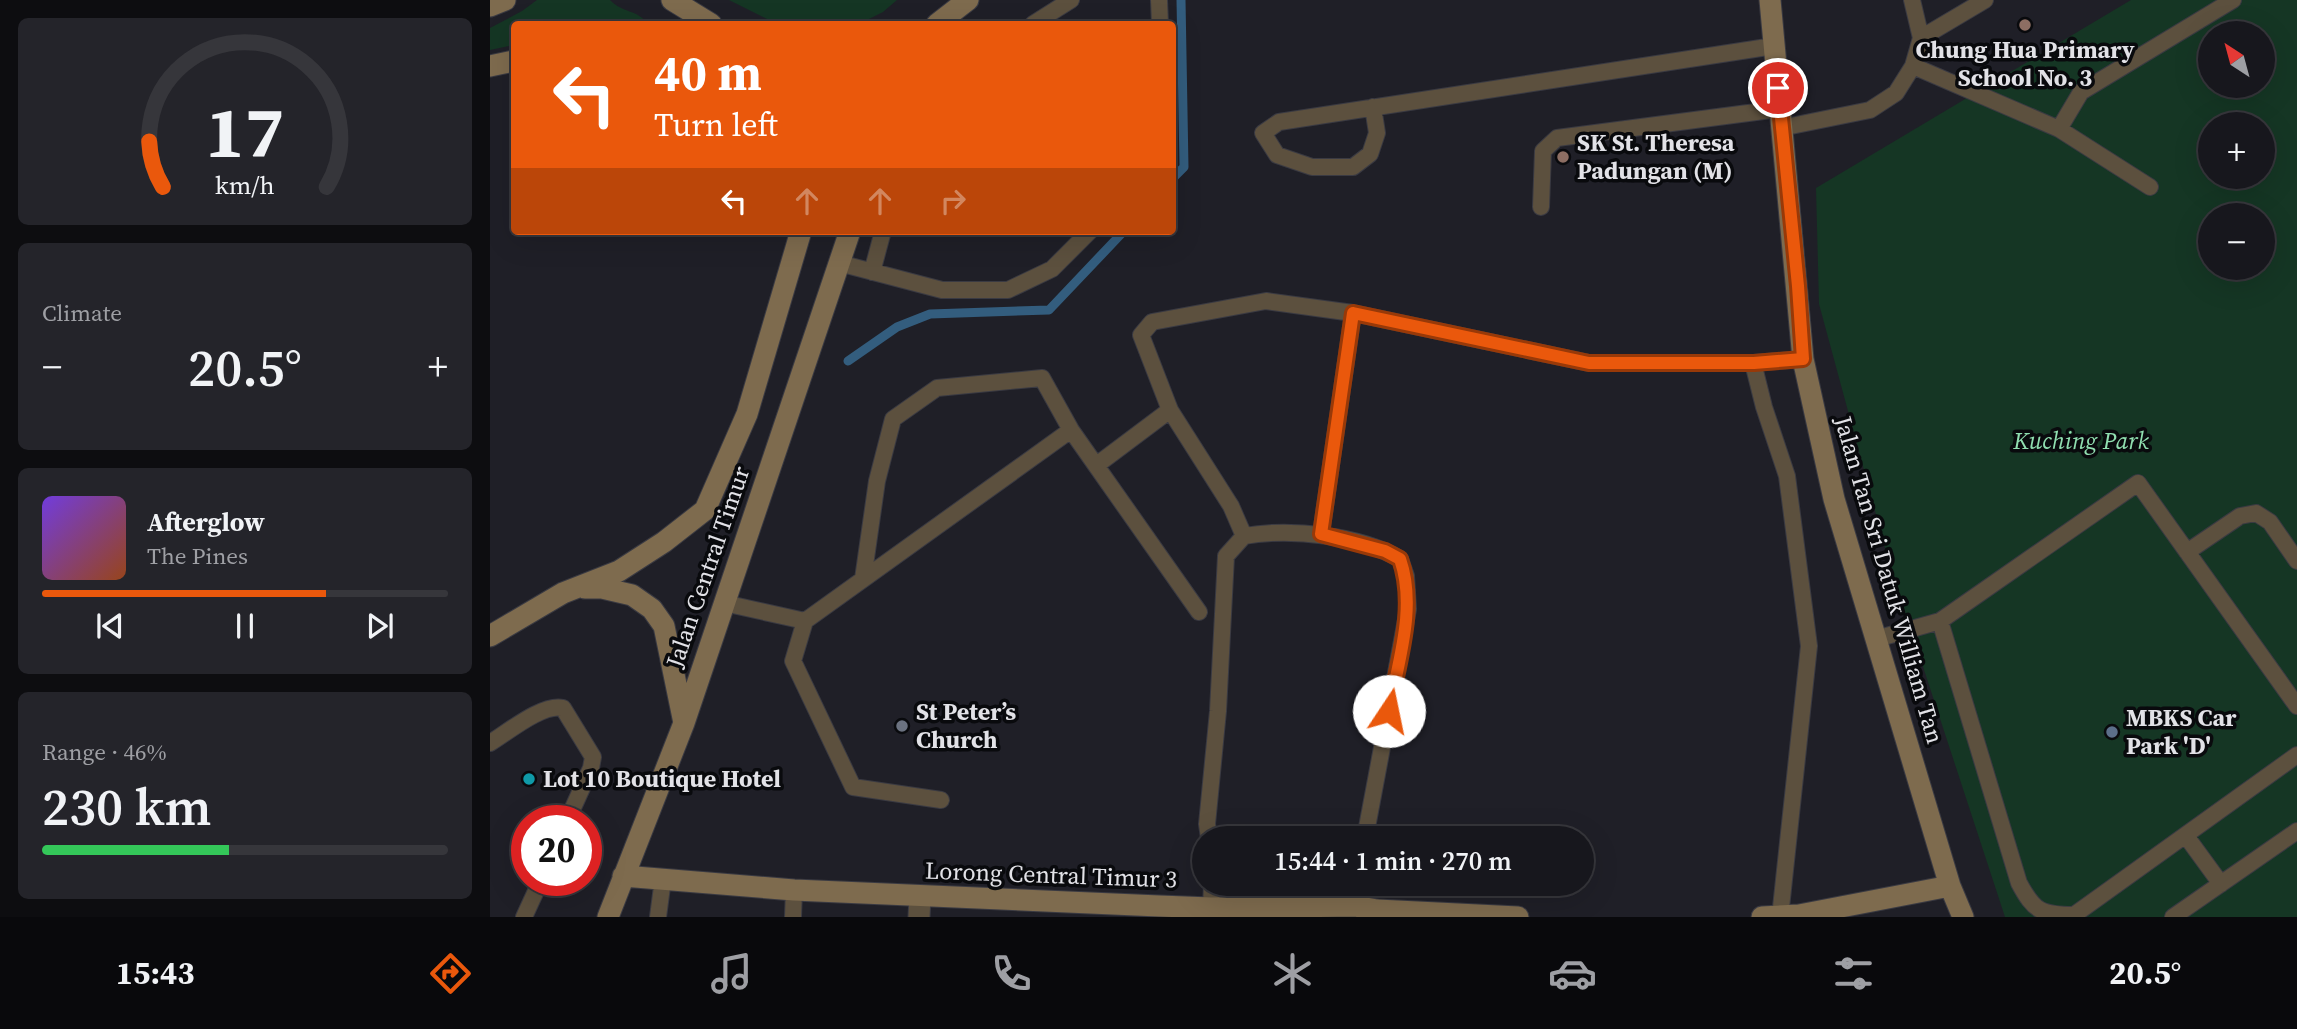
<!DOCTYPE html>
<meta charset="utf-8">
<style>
body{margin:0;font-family:"Source Serif 4",serif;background:#24242a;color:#f1f3f6;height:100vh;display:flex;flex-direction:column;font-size:26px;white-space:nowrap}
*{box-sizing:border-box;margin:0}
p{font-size:23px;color:#9e9fa4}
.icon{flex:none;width:38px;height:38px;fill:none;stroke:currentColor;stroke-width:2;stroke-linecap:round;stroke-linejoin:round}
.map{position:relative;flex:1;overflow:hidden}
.panel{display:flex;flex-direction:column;gap:18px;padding:18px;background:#0d0d10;width:490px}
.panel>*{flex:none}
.top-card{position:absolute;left:21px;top:21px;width:665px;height:214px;border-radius:7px;box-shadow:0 7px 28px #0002,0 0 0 2px #36363b;background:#ea580c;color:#fff;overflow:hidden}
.needle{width:46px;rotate:324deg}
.fabs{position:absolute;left:1708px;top:21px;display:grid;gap:14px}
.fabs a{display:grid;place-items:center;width:77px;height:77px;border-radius:50%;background:#17171d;box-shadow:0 7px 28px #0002,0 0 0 2px #36363b;font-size:35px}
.speed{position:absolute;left:21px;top:805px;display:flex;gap:14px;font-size:35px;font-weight:700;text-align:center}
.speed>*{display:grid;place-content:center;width:91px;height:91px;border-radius:50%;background:#17171d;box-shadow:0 7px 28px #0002,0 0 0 2px #36363b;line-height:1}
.speed .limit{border:10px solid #d22;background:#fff;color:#111}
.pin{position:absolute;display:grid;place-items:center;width:60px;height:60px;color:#fff;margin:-30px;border:4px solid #fff;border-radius:50%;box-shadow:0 2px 7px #0007}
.me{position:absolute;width:77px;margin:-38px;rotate:11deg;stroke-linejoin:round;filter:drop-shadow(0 0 5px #0008)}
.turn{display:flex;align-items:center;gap:24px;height:147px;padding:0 28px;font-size:32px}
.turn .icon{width:91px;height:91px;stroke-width:2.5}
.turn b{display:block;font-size:49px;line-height:60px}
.lanes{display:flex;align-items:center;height:66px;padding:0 28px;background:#0003;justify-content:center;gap:35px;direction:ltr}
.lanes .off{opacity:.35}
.big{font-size:52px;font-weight:600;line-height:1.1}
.panel .card{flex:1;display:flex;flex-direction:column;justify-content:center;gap:10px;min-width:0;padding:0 24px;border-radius:10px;background:#24242a}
.panel .dial{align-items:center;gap:0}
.dial svg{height:182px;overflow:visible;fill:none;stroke:#36363b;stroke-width:7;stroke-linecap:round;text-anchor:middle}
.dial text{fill:#f1f3f6;stroke:none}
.song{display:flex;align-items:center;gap:21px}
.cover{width:84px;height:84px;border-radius:10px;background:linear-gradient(135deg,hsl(260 70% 55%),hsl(20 70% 35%))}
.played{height:7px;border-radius:4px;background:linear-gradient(90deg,#ea580c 70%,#36363b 70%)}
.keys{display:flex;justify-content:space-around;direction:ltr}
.heat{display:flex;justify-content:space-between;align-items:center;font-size:38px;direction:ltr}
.charge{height:10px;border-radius:5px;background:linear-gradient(90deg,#34c759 46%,#36363b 0)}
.trip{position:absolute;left:702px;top:826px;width:402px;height:70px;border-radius:35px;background:#17171d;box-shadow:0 7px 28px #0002,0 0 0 2px #36363b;font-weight:600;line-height:70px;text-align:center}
.tabs{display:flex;height:112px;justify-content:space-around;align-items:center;background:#09090c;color:#9e9fa4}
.tabs .icon{width:49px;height:49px}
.tabs .current{color:#ea580c}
.tabs b{font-size:32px;color:#f1f3f6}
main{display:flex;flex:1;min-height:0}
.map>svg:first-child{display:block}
.green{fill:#153624;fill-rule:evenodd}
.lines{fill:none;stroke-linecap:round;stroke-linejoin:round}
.stream{stroke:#335d7e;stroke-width:9}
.lane-casing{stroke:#3a3a42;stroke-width:18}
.street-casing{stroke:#3a3a42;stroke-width:23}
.secondary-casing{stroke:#3a3a42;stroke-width:23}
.lane{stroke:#5c503e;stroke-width:16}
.street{stroke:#5c503e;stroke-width:21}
.secondary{stroke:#7e6b4e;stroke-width:21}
.route-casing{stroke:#983908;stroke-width:18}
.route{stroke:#ea580c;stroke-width:12}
.education-dot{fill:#8d6e63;stroke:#090a0d;stroke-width:2.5}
.worship-dot{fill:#6b7280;stroke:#090a0d;stroke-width:2.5}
.service-dot{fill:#5c6f8a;stroke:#090a0d;stroke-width:2.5}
.culture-dot{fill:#0f9aa8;stroke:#090a0d;stroke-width:2.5}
.labels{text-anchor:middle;stroke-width:7;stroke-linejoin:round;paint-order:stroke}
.poi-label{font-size:24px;font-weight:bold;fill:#e2e2e7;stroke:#090a0d;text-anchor:start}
.park-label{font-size:24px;font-style:italic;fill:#90dfb0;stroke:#090a0d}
.street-label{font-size:24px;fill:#e2e2e7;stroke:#090a0d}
</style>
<main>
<section class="panel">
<div class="card dial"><svg viewBox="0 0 100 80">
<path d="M14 69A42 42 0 1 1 86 69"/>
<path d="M14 69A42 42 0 0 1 8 49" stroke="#ea580c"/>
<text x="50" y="56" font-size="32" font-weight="700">17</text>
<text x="50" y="72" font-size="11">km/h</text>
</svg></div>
<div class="card"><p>Climate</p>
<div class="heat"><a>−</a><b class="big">20.5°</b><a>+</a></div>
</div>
<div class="card">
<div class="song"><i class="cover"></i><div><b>Afterglow</b><p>The Pines</p></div></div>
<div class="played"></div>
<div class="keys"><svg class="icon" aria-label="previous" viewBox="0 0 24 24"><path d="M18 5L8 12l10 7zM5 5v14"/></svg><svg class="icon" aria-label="pause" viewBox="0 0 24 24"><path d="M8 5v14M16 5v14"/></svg><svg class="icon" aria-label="next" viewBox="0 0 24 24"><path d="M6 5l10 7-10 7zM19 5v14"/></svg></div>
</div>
<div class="card"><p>Range · 46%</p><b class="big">230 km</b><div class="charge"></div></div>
</section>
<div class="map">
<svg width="1807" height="917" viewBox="0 0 1807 917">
<rect width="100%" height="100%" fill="#1f1f27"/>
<!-- green -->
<path class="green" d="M47,0H120C134,14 147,9 158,24H24V45L0,50V28L32,11Z
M239,0H407L393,12L369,24H287Z
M1641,0H1807V917H1515L1400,566L1329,304L1326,188ZM1720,33H1773V86H1720ZM1720,124H1773V177H1720ZM1720,215H1773V268H1720Z"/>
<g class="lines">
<!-- stream -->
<path class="stream" d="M682,179L694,167L691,0
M358,361L407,327L440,314L559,310L634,231"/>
<!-- lane casing -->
<g class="lane-casing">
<path id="lane" d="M669,0L670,24
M543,24L581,0
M1431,38L1495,0
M1423,66L1569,129L1660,187
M883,107L887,133L880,154L863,167H822L787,155L773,133L789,122L1284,46
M1291,128L1380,110L1406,93L1423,66L1431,38L1422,0
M1569,129L1591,92L1743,0
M1051,207L1053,151L1067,138L1289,109
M349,263L452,290H518L562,269L600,231
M382,272L393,231
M1263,363L1274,407L1297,476L1319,646L1290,917
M608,464L680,410
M831,534L863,313
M754,536L741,506L680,410L651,335L662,322L776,301L863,313L1099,363H1263L1313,359
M1697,552L1750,516L1766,513L1780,522L1807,561
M373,579L387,481L403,419L447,388L552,378L581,430L709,612
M234,603L315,621
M1450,621L1529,883C1544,911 1551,915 1584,915L1807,755
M1386,639L1450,621L1648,483L1807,706
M0,743C18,732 53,703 73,708L103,757L101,768L77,821
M451,800L363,787L303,661L315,621L581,430
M1696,836L1731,884
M719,838L717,824L728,711L736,556L754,536C801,528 869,535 910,559L916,576L918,609L875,838
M865,906L867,884
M721,908L722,884
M34,917L51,880
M168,917L173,879
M303,917L304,890
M1683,917L1807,831"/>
</g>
<!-- street casing -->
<g class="street-casing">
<path id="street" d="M429,917L430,896"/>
</g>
<!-- secondary casing -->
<g class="secondary-casing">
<path id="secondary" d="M182,0L221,24
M1280,0L1313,359L1344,499L1460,886L1473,917
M0,6L15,0
M447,24L478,0
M0,66L24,61
M95,588H112L142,595L162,609L174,626L194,723
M0,636L73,593L129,571L174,542L215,510L257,414L311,231
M133,876L304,890L669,906L721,908L865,906L887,910L1028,917
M118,917L194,723L360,231
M1272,917L1309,915L1460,886"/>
</g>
<!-- lane -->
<use href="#lane" class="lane"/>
<!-- street -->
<use href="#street" class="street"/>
<!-- secondary -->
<use href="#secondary" class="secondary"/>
</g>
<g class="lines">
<!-- route casing -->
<g class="route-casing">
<path id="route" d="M899,711C908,661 927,608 910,559L895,551L831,534L863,313L1099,363H1264L1313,359L1308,286L1288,88"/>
</g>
<!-- route -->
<use href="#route" class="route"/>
</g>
<!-- markers -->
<g class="education-dot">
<circle cx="1535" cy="25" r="7"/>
<circle cx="1073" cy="157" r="7"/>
</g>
<circle class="worship-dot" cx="412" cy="726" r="7"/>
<circle class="service-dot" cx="1622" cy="732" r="7"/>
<circle class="culture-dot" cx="39" cy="779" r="7"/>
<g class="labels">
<!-- poi labels -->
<g class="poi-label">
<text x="1535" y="58" text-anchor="middle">Chung Hua Primary<tspan x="1535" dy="28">School No. 3</tspan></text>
<text x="1087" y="151">SK St. Theresa<tspan x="1087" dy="28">Padungan (M)</tspan></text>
<text x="426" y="720">St Peter’s<tspan x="426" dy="28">Church</tspan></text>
<text x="1636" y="726">MBKS Car<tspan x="1636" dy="28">Park 'D'</tspan></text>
<text x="53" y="787">Lot 10 Boutique Hotel</text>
</g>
<!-- park labels -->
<g class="park-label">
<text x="1591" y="449">Kuching Park</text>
</g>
<!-- street labels -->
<g class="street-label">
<text transform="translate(218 567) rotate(-71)" y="8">Jalan Central Timur</text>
<text transform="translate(1399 580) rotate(74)" y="8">Jalan Tan Sri Datuk William Tan</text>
<text transform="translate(561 875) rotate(2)" y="8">Lorong Central Timur 3</text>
</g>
</g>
</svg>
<div class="fabs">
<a><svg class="needle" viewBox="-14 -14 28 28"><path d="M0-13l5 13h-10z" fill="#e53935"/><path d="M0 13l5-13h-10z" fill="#9e9fa4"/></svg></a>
<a>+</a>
<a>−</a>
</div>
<div class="speed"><div class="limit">20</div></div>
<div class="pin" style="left:1288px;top:88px;background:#d93025"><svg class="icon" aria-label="arrive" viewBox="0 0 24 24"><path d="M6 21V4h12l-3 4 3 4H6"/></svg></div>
<svg class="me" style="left:899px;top:711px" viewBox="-20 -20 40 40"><circle r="19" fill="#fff"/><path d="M0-13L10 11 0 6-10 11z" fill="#ea580c"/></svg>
<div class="trip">15:44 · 1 min · 270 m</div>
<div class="top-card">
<div class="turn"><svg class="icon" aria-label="left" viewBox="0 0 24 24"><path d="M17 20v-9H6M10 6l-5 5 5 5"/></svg><div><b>40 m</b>Turn left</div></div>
<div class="lanes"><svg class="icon" aria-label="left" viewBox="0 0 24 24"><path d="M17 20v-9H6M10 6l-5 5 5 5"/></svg><svg class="icon off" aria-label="ahead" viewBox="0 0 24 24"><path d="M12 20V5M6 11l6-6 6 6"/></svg><svg class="icon off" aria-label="ahead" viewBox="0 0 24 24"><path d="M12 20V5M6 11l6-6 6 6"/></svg><svg class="icon off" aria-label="right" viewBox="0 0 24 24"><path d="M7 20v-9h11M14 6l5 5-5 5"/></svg></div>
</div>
</div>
</main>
<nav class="tabs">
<b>15:43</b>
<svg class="icon current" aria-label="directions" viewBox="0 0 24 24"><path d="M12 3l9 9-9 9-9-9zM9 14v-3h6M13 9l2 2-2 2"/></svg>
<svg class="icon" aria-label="music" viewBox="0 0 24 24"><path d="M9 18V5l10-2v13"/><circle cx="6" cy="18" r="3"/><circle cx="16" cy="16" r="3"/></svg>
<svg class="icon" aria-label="phone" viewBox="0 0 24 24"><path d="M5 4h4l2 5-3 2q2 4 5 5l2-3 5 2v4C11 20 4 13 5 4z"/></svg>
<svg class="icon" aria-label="climate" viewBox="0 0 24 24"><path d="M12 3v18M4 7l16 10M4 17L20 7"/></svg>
<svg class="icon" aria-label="car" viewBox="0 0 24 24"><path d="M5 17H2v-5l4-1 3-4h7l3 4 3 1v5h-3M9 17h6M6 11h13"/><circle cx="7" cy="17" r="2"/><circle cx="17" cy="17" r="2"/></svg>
<svg class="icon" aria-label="filters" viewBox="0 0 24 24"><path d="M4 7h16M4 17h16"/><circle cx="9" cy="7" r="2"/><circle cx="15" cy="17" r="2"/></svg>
<b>20.5°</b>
</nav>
